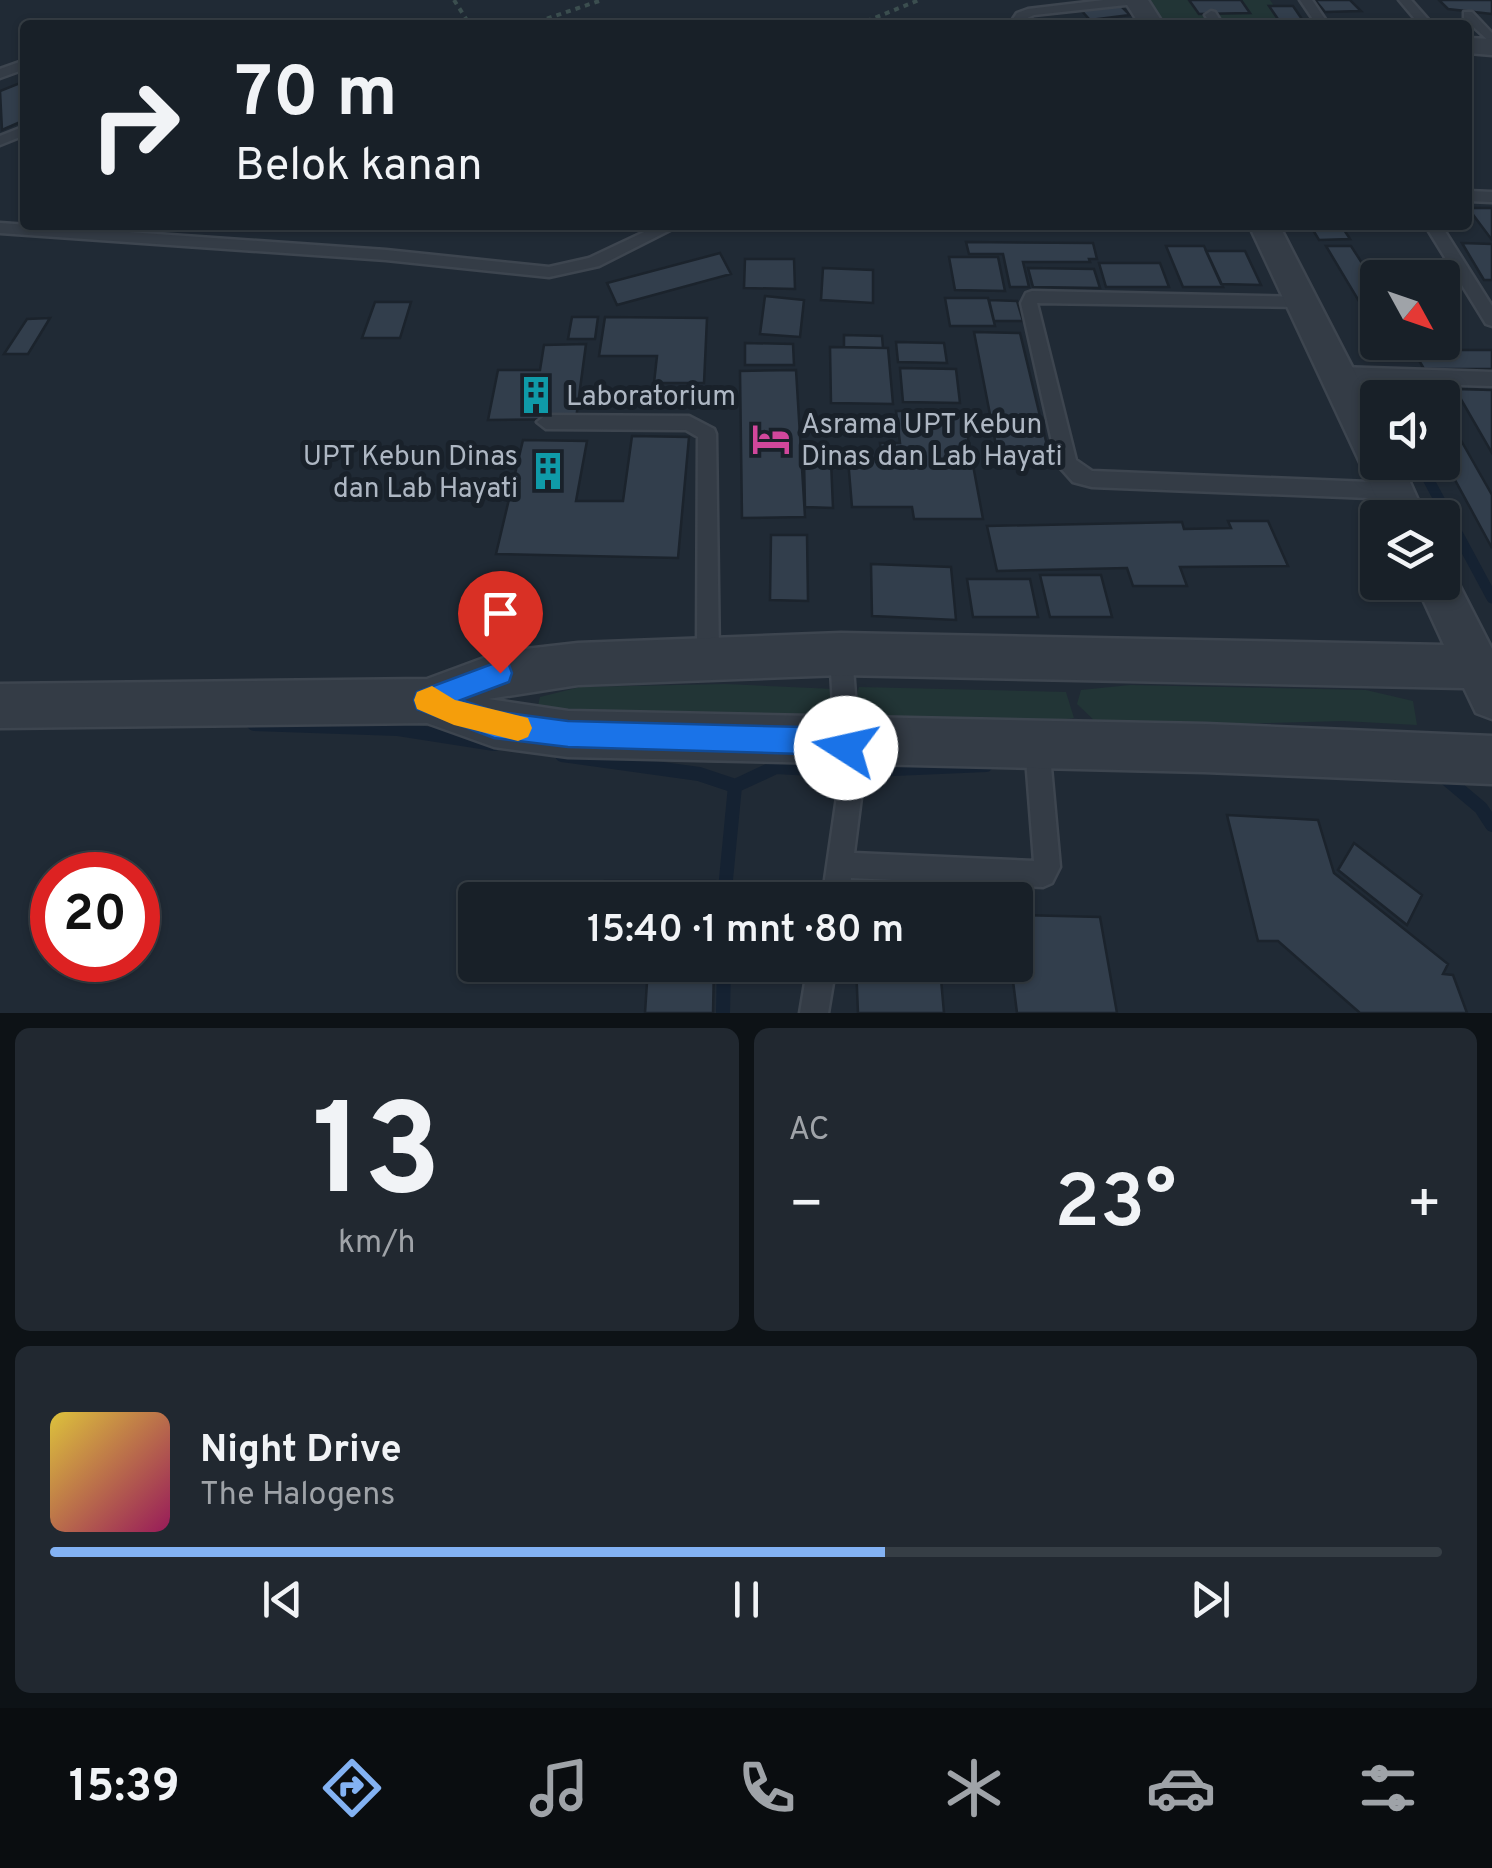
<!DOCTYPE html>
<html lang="id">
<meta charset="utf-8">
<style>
body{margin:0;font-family:Overpass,sans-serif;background:#212830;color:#f1f3f6;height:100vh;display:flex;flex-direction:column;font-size:38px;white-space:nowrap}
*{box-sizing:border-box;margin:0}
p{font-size:32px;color:#9fa3a8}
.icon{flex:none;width:55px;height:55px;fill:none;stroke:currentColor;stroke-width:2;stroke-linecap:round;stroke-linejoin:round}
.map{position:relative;height:1013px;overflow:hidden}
.sheet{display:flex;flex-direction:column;gap:15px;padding:15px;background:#0d1216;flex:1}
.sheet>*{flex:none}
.banner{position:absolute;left:20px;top:20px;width:1452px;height:210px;border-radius:10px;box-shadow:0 2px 8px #0004,0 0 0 2px #363e45;background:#182028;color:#f1f3f6;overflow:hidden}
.needle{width:65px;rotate:130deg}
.buttons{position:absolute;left:1360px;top:260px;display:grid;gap:20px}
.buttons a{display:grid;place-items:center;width:100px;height:100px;border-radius:10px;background:#182028;box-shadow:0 2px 8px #0004,0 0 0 2px #363e45;font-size:50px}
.speed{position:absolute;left:30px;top:852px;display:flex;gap:20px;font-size:50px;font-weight:700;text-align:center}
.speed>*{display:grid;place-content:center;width:130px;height:130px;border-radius:50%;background:#182028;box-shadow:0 2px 8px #0004,0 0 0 2px #363e45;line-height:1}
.speed .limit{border:15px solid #d22;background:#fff;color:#111}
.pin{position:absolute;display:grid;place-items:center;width:85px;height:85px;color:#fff;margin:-102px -42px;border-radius:50% 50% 50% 0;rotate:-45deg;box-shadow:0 0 10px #0007}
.pin .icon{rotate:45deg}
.me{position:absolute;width:110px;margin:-55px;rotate:280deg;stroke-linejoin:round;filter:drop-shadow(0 0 8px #0008)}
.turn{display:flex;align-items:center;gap:35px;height:210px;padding:0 50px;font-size:45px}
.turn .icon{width:130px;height:130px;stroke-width:2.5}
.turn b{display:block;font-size:70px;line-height:85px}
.big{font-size:75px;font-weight:600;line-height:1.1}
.sheet .tile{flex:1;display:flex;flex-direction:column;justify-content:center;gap:15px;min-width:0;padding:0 35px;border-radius:15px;background:#212830}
.sheet .dial{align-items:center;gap:0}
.dial b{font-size:130px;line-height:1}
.song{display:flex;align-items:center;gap:30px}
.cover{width:120px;height:120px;border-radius:15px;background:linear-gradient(135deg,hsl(50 70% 55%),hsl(330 70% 35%))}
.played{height:10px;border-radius:5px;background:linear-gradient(90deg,#83b2f3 60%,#363e45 60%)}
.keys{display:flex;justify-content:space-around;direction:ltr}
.heat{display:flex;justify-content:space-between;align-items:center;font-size:55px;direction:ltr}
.sheet .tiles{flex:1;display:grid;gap:15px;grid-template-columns:1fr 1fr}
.tile:last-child{grid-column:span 2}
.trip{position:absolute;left:458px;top:882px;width:575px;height:100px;border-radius:10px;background:#182028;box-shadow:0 2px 8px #0004,0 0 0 2px #363e45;font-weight:600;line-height:100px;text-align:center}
.tab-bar{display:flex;height:160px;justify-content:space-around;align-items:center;background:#0a0d10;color:#9fa3a8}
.tab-bar .icon{width:70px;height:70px}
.tab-bar .on{color:#83b2f3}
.tab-bar b{font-size:45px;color:#f1f3f6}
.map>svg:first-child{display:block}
.green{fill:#223536}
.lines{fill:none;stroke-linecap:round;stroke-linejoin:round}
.stream-far1{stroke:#152232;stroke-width:11}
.stream{stroke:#152232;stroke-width:14}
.building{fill:#323e4c;stroke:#1b232c;stroke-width:2.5}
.lane-casing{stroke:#3d454f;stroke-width:5}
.street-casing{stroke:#3d454f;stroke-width:5}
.path{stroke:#3b4e4f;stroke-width:4;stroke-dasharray:5 5;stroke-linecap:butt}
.lane{fill:#343c46;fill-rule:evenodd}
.street{fill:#343c46;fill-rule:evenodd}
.route{fill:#1a73e8;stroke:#114b97;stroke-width:2.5}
.slow{fill:#f59e0b}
.labels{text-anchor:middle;stroke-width:10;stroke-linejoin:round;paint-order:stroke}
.poi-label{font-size:28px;fill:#aeb7c3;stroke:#19212a;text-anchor:start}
</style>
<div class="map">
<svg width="1492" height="1013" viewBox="0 0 1492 1013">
<rect width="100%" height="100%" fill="#202a35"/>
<!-- green -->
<path class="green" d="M1139,0H1270L1287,25H1157Z
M726,684L834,689L836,725L536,714L540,697L580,687Z
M1130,685L1366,690L1413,701L1417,725L1343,721L1155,726L1096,722L1077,704L1081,690Z
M859,687L1066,692L1074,718L1020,725L865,724L853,707Z"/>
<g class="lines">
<!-- stream-far1 -->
<path class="stream-far1" d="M1419,462L1492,598"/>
<!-- stream -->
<path class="stream" d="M254,724L398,729L494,744
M562,755L699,774L735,786L724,900
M1443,776L1481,808L1492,825
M735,786L776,767L848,771L986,765
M723,1013L724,965"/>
</g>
<!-- building -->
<path class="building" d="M1189,0H1241L1250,13L1199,14Z
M1315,0H1350L1361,11L1325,12Z
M1439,0H1492V14L1448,9Z
M1120,5L1130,15L1090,20L1080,9Z
M1269,6H1293L1306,25H1282Z
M25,81V120L2,130L0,91Z
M1468,208H1492V240Z
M1310,225H1341L1350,239L1319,240Z
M966,242L1093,243L1097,259H1089L1090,262H1023L1029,287H1010L1003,254H969Z
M1462,243L1492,244V280H1484Z
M1166,246H1204L1223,287H1183Z
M1326,246H1351L1378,288V312L1366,313Z
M1206,251H1245L1261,285L1221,284Z
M720,253L731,274L617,305L607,283Z
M949,257H998L1005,291L955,290Z
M745,259H794L795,289L744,288Z
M1099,263H1160L1169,287H1106Z
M823,268L873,270V303L821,300Z
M1028,268L1094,269L1100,288L1033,287Z
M765,296L804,300L800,337L760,334Z
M945,298H988L995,326H950Z
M989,300L1017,301L1023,321H994Z
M375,302H411L400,338H362Z
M572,317H598L595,339H568Z
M605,317L707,318L704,383H654L657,356H599Z
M50,318L28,354H4L27,319Z
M974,332L1020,333L1052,466H1000Z
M844,335L882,336L883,348L844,347Z
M896,342L944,343L947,363L898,362Z
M745,343L793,344L794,365H745Z
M586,344L576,419L488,420L498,370H540L544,345Z
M830,347L888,348L893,404L831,403Z
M1413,350H1492V369H1424Z
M900,368L956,369L960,403L903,402Z
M796,370L805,517L742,518L740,371Z
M1455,389L1492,390V453Z
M1442,407L1492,495V548L1442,456Z
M896,411H963L983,519H914L912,507H852L848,459H882L880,443H900Z
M632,436L689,437L678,558L496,554L523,440L587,441L576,501H623Z
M804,460L831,461L833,508L805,507Z
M1228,521H1268L1288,566L1180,567L1187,586H1133L1127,568L997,571L987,526L1182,522L1184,529L1231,528Z
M771,535H807L808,601L770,600Z
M871,564L951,567L956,620L872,616Z
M1040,575H1101L1112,617H1050Z
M967,579H1030L1038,617H973Z
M1227,815L1318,820L1334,873L1448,964L1443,974L1453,975L1467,1013H1360L1278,941H1258Z
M1354,843L1422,895L1407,925L1338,870Z
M605,881H715V900H604Z
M936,885L1015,887L1020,915L1100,917L1117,1013H1017L1013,981L941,979L944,1013H858L856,965H1015V900H937Z
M599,965H714L713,1013H645L648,967Z"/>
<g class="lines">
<!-- lane casing -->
<g class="lane-casing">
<path id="lane" d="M1104,0H1141L1135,4L1034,15L1025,19L1021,25H1009L1017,13L1028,9Z
M1300,0H1312L1329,25H1317Z
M1399,0H1411L1433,25H1420Z
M1211,11L1215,12L1223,25H1211L1205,15Z
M1464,12H1472L1492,33V44L1464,18Z
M25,60V69L0,78V69Z
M25,126V135L0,145V136Z
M1468,191L1492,192V202L1468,201Z
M0,223L386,250L549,267L589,258L659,225H680L599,266L549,277L386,260L0,233Z
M1425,225H1441L1492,306V326L1486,324Z
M1032,291L1309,297L1311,301L1303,307L1037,303L1076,460L1092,471L1394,483L1401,485L1404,491L1401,497L1394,499L1092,487L1073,482L1057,464L1021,303L1026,293Z
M1339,367L1492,372V386L1339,381L1330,374Z
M546,415L689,416L714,429L716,434L719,659L716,666L708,669L700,666L697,659L698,437L686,430L546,429L537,422Z
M841,644L849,647L852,654L862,790L854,853L1034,861L1025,745L1029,737L1037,733L1045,737L1049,745L1060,867L1052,883L1043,887L851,878L848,900H822L838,790L830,654L833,647Z
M808,965H836L828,1013H800Z"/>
</g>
<!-- street casing -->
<g class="street-casing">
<path id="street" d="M1124,0H1148L1164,25H1140Z
M1468,38L1492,39V55L1468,53Z
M1249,225H1279L1378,417V462H1401L1426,518H1386Z
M1442,566L1451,569L1492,649V719L1476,713L1464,688L841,675L578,685L488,699L568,711L1205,724L1492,736V784L1205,772L568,757L494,747L427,723L0,728V684L427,679L500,652L578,643L841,633L1444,645L1415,582H1442Z"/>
</g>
<!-- path -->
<path class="path" d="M454,0L470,25
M528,25L602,0
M857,25L919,0"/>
<!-- lane -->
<use href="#lane" class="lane"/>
<!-- street -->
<use href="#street" class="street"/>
</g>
<!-- route -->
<path class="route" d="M500,661L509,665L512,673L509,682L461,700L494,711L568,721L846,728L855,732L860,748L856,758L846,761L835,755L568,747L494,738L417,709L414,700L417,692Z"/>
<!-- slow -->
<path class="slow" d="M432,686L455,700L528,718L532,728L528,737L518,741L454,725L417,709L414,700L417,692Z"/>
<!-- icons -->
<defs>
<g id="building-bare" transform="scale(3)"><path d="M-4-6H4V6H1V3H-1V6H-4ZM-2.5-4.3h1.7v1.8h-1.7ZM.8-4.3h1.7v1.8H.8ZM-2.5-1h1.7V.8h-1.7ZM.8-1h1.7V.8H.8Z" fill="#0f9aa8" stroke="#19212a" stroke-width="2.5" paint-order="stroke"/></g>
<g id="hotel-bare" transform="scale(3)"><path d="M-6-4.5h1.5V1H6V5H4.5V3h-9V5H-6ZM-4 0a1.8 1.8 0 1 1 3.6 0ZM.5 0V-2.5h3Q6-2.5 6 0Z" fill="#d1479c" stroke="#19212a" stroke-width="2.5" paint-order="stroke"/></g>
</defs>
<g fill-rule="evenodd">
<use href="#building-bare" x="536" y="395"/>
<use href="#hotel-bare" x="771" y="439"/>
<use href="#building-bare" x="548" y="471"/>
</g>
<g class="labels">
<!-- poi labels -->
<g class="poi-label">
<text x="566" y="405">Laboratorium</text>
<text x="801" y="433">Asrama UPT Kebun<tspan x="801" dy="32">Dinas dan Lab Hayati</tspan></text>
<text x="518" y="465" text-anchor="end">UPT Kebun Dinas<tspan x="518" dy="32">dan Lab Hayati</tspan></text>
</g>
</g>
</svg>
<div class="buttons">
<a><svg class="needle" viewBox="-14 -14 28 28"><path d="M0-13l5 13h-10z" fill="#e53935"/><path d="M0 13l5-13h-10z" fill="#9fa3a8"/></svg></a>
<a><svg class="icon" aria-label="sound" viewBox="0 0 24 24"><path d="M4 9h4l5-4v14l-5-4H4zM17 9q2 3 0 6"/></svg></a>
<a><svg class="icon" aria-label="layers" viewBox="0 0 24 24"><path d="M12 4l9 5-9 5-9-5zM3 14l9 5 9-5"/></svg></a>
</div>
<div class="speed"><div class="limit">20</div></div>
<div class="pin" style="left:500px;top:673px;background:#d93025"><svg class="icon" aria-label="arrive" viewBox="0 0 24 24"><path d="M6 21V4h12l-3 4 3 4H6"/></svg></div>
<svg class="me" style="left:846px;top:748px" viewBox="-20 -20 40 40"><circle r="19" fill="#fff"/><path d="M0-13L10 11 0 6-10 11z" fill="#1a73e8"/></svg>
<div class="trip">15:40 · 1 mnt · 80 m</div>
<div class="banner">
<div class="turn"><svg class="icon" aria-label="right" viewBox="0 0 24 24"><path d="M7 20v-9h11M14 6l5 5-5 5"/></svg><div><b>70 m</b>Belok kanan</div></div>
</div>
</div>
<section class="sheet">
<div class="tiles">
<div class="tile dial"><b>13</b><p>km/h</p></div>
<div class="tile"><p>AC</p>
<div class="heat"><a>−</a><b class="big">23°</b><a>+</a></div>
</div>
<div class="tile">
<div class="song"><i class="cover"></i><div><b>Night Drive</b><p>The Halogens</p></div></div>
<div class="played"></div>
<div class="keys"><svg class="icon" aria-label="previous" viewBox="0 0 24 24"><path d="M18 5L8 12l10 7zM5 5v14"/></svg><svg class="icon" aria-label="pause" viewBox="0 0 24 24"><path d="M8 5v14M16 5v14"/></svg><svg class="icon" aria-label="next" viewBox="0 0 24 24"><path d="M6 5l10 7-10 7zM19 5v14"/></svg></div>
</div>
</div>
</section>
<nav class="tab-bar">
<b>15:39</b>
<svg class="icon on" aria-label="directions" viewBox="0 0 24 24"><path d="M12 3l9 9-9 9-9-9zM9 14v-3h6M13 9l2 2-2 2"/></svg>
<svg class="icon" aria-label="music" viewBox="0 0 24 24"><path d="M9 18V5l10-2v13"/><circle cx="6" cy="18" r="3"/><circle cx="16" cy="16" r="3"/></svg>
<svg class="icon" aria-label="phone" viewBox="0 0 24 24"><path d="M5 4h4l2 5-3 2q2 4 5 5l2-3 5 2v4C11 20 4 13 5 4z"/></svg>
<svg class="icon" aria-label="climate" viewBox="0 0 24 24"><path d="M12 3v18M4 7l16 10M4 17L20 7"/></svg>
<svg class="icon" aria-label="car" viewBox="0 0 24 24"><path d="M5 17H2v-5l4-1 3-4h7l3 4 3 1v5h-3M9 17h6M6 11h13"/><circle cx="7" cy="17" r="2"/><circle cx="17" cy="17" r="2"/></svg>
<svg class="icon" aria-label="filters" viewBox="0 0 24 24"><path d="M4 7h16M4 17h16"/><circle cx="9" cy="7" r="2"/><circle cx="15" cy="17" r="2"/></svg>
</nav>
